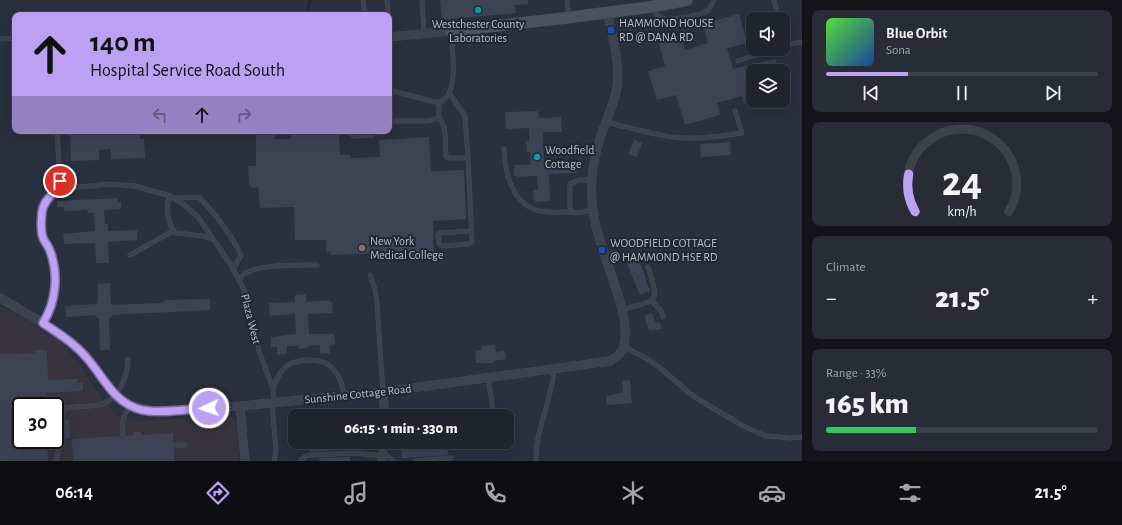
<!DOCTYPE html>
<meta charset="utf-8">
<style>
body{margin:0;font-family:"Alegreya Sans",sans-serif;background:#272c36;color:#f1f3f6;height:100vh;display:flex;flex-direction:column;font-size:15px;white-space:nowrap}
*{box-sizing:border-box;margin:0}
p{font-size:13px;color:#a1a4aa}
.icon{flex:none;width:22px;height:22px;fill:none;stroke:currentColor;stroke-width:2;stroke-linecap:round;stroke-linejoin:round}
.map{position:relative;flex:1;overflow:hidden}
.details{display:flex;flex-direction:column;gap:10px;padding:10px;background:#111419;width:320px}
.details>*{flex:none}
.guide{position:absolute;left:12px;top:12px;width:380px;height:122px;border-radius:8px;box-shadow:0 4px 16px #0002,0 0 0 1px #3c414a;background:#bca0f2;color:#111;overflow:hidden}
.buttons{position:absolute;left:746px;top:12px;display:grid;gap:8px}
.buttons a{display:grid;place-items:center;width:44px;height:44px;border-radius:8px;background:#1f242e;box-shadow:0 4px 16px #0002,0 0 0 1px #3c414a;font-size:20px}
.speed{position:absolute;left:12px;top:397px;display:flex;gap:8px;font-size:20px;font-weight:700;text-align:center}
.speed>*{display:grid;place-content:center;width:52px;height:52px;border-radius:50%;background:#1f242e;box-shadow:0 4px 16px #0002,0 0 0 1px #3c414a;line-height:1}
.speed .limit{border:2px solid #111;border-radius:6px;background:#fff;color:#111}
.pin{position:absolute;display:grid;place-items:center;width:34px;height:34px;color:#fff;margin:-17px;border:2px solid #fff;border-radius:50%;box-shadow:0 1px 4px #0007}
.me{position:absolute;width:44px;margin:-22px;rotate:267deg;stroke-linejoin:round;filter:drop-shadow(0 0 3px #0008)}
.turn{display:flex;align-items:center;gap:14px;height:84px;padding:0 12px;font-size:18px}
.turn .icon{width:52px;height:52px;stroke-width:2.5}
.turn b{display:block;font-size:28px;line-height:34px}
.lanes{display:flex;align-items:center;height:38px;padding:0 12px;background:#0003;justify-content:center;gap:20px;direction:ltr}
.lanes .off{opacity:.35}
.big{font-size:30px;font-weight:800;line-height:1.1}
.details .card{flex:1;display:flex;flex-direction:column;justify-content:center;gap:6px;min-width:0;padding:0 14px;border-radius:8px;background:#272c36}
.details .dial{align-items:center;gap:0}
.dial svg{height:104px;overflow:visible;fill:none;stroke:#3c414a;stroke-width:7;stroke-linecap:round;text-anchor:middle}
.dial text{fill:#f1f3f6;stroke:none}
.song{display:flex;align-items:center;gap:12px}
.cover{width:48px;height:48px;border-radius:6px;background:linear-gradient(135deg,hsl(110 70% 55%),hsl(220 70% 35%))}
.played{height:4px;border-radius:2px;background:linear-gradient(90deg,#bca0f2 30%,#3c414a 30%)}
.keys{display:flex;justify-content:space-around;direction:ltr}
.heat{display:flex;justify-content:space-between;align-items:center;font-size:22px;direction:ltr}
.charge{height:6px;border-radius:3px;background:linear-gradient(90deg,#34c759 33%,#3c414a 0)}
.trip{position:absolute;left:288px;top:409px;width:226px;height:40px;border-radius:8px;background:#1f242e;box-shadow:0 4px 16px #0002,0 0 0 1px #3c414a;font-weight:800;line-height:40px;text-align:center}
.tabs{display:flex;height:64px;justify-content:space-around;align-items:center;background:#0c0e12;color:#a1a4aa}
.tabs .icon{width:28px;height:28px}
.tabs .active{color:#bca0f2}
.tabs b{font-size:18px;color:#f1f3f6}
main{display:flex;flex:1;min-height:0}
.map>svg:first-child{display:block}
.medical{fill:#373440;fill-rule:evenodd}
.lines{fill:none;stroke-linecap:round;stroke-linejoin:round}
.stream{stroke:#1d263c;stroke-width:2}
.building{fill:#3c4354}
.lane-casing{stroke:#464b58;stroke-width:5}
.street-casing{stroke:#464b58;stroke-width:9}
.secondary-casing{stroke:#464b58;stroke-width:12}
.lane{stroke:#3d424f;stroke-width:4}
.street{stroke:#3d424f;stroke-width:8}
.secondary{stroke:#4b5161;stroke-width:11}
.route-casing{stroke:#7a689d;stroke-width:10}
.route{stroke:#bca0f2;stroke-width:7}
.culture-dot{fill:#0f9aa8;stroke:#222734;stroke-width:1.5}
.transit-dot{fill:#1a4fb4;stroke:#222734;stroke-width:1.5}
.education-dot{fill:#8d6e63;stroke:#222734;stroke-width:1.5}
.labels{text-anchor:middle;stroke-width:4;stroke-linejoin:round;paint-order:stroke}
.poi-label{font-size:12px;fill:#b9bec9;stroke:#222734;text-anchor:start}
.street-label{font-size:12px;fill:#b9bec9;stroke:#222734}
</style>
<main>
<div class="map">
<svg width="802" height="461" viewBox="0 0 802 461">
<rect width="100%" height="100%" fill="#29303e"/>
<!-- medical -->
<path class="medical" d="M0,306L21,316L59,340L84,371L101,398L116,414L133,420L144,421L227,414L236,420L239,461H0ZM21,406H55V440H21Z"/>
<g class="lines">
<!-- stream -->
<path class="stream" d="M307,15L309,3L311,0"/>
</g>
<!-- building -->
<path class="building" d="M440,0H528V4L515,5L516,13L442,20Z
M739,14L747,43L727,48L733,69L775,59L779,71H753V101L744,104L742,96L717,103L720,115L685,125L676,95L657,100L648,71L665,66L659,43L681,37L685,50L708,43L703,24Z
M538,111L539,118L561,117L562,132H543L544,164L576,162L577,173L549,174L550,201L534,202L533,190H538L537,176L517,177V176H514V165H530V152H527L526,141H529V128L506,129L505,112Z
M70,131H139L140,139H144L145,158L111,159V149L99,150V160L71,161Z
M256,131H274V139H291L290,131H339L340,155H350L351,158L380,157L379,140L429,137L431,171L464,170L466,219L433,221L434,255L424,256L383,257V253L331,255V251L326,252V240H295L294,207L260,208L258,187L251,188V185L249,186L248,166H256Z
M634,140L642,143L637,157L628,154Z
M730,142L731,155L701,157L700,144Z
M118,198V202H121V209L104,210L105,224H108V231L137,230V240L108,242L109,263H96L95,243L64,244L63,234L95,231L94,213H88L87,210L64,211V207H57V201Z
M638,257L650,291L640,295L627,264L632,262L631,259Z
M110,283L111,305L159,303L164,302V300L210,299V310L112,315V317L109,318L110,350H100L99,318H96V315L66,317L65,306L95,304L98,303V284Z
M306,294V302L330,300V302H332L333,313L308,314L309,334H334L335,344L330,345V353L320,354V345L308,346V348L298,349V346H287V354L277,355V347H271V337L296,334L295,314L270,316L269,303L295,302V295Z
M651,313L656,323L659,322L662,329L649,331L644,315Z
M495,345L496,352L505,351L506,359L494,361V363H476L475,351L481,350V346Z
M35,350H47L48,380L78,379V383H83V391L46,393V406H21V440H47L48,461H0V354L35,353Z
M630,380L632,403L607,405L606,396L623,392L622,381Z
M64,420H69L70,438H64L60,436L55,438V421H58L61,423Z
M134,432H141V435L173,433V442L171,445L174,448V461H73L72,439L119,436L121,439H124L126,436L134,435Z
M309,442H373V447L310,452Z
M428,444V445H447L448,455L402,458L401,447Z
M350,457L351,461H320L319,458Z"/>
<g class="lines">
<!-- lane casing -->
<g class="lane-casing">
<path id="lane" d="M363,0L365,15
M387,0L388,15
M422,0L424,33
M567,0L569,17
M774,0L779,19
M654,7L657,15L667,20L693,16L708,11L714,0
M389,21L390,37
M783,33L786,44
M0,39L15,38
M783,45L802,42
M738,61L772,49
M389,90L435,102C461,105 452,46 451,32
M449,93L465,116L468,158
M439,118C447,126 445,144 446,156L448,158H468L472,241L469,244L442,246L439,244L438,235L440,233L471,231
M389,121H428L439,118V103
M606,122C632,128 659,137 686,138C705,139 723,136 742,133L735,111
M350,131V133L354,136L372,135L374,131
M504,149C505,173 512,205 540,211C550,213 562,212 572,212
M592,180H579L570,184V207L572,212L577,213L593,210
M57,189L111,184L135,186L170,196L182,203L198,217L231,265L244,290L253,322L259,351L273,389L274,403
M170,196C165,205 168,226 176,233L203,236L214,240
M175,198L199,197C214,213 232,235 241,255L233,270
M130,255L173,231
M370,275L375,289L377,303L383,392
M239,281C241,279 242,275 244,274C257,264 300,265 317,265
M652,301L661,311L663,317
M622,310C658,299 660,305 648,267
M43,322L52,301L55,286L52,257L42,235V212L44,203L57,189L60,181L57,131
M624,347L644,357L659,367L693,396L743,426L766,436L791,438L802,437
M488,378L494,416
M273,389C280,368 287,361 309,360C331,359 342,375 344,396
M272,403L276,450L274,461
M61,420L62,411L65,408C77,405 90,408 102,404C120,399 127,376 128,360
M123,436C122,424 122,415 131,406
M174,445H185
M56,461L61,439
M300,461L306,456L314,455L353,453L387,456L394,461
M415,461L451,458
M536,461C535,429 552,401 554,369"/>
</g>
<!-- street casing -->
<g class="street-casing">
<path id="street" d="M389,37L451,31
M0,298L43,323L76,347L96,368L105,383L119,399L131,406L152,411L240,406L383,392L610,361C616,357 623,353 624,345C632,311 597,249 593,211C590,188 592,164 599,142C604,124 614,106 617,87C620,62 613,37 607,13
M383,392L385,416
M240,406L245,461
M382,461L384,442"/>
</g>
<!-- secondary casing -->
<g class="secondary-casing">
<path id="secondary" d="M451,31L565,18L650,7L687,0"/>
</g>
<!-- lane -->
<use href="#lane" class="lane"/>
<!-- street -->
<use href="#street" class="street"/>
<!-- secondary -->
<use href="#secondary" class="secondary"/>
</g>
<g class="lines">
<!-- route casing -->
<g class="route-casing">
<path id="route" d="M60,181C57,193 43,199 42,212C41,221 40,233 44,240C46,244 49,247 50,251C59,275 56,302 43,323C58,333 74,343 86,357C104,377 113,403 142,410C163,414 188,409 209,408"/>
</g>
<!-- route -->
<use href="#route" class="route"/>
</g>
<!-- markers -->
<g class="culture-dot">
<circle cx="478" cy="10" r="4"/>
<circle cx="537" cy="157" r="4"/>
</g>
<g class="transit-dot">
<rect x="607" y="26" width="8" height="8" rx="2"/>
<rect x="598" y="246" width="8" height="8" rx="2"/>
</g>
<circle class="education-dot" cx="362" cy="248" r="4"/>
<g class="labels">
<!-- poi labels -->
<g class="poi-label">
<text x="619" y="27">HAMMOND HOUSE<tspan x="619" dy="14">RD @ DANA RD</tspan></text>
<text x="478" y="28" text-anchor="middle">Westchester County<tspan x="478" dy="14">Laboratories</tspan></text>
<text x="545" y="154">Woodfield<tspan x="545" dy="14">Cottage</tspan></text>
<text x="370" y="245">New York<tspan x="370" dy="14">Medical College</tspan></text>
<text x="610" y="247">WOODFIELD COTTAGE<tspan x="610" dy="14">@ HAMMOND HSE RD</tspan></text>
</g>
<!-- street labels -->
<g class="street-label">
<text transform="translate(251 319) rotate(76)" y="4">Plaza West</text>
<text transform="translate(358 394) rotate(-6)" y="4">Sunshine Cottage Road</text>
</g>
</g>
</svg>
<div class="buttons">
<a><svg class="icon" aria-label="sound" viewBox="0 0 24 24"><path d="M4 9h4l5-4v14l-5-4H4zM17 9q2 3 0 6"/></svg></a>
<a><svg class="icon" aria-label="layers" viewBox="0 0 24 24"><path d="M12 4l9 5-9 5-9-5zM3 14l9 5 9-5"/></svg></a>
</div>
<div class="speed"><div class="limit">30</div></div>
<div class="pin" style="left:60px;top:181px;background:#d93025"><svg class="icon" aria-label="arrive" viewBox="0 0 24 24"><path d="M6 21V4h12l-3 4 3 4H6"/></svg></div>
<svg class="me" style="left:209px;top:408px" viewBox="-20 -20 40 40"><circle r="17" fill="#bca0f2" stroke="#fff" stroke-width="3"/><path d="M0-11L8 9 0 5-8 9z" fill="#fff"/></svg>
<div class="trip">06:15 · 1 min · 330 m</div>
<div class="guide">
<div class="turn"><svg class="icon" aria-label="ahead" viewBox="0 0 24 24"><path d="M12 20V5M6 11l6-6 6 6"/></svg><div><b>140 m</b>Hospital Service Road South</div></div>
<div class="lanes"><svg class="icon off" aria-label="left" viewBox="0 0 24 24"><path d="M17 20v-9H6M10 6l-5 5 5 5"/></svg><svg class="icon" aria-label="ahead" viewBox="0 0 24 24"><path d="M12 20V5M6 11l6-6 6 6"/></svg><svg class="icon off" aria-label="right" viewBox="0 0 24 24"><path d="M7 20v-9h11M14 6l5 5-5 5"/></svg></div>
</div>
</div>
<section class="details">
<div class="card">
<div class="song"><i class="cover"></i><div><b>Blue Orbit</b><p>Sona</p></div></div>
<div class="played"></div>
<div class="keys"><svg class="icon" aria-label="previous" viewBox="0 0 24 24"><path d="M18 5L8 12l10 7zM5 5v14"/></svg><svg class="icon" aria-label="pause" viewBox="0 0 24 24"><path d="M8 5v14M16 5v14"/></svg><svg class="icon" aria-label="next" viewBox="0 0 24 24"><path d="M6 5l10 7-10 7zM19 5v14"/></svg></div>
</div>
<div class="card dial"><svg viewBox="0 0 100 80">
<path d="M14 69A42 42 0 1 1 86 69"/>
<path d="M14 69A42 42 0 0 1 9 40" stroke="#bca0f2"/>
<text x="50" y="56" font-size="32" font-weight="700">24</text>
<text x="50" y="72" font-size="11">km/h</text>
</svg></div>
<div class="card"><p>Climate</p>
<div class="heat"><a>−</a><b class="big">21.5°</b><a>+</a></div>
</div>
<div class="card"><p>Range · 33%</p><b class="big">165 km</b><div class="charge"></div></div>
</section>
</main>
<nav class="tabs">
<b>06:14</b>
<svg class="icon active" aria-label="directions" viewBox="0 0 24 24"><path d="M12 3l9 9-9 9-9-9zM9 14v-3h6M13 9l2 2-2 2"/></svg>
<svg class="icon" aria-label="music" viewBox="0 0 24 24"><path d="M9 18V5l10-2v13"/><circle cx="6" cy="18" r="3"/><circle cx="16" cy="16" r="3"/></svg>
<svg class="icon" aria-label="phone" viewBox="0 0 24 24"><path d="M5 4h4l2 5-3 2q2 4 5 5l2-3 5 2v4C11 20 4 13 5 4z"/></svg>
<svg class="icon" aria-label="climate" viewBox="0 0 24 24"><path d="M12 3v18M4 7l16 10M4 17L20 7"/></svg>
<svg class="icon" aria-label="car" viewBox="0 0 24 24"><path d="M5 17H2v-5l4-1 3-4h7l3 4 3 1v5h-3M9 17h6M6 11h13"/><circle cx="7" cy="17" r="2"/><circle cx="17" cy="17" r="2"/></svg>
<svg class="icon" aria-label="filters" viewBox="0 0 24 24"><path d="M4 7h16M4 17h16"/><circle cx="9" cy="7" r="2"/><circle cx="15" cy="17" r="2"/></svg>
<b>21.5°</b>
</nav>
